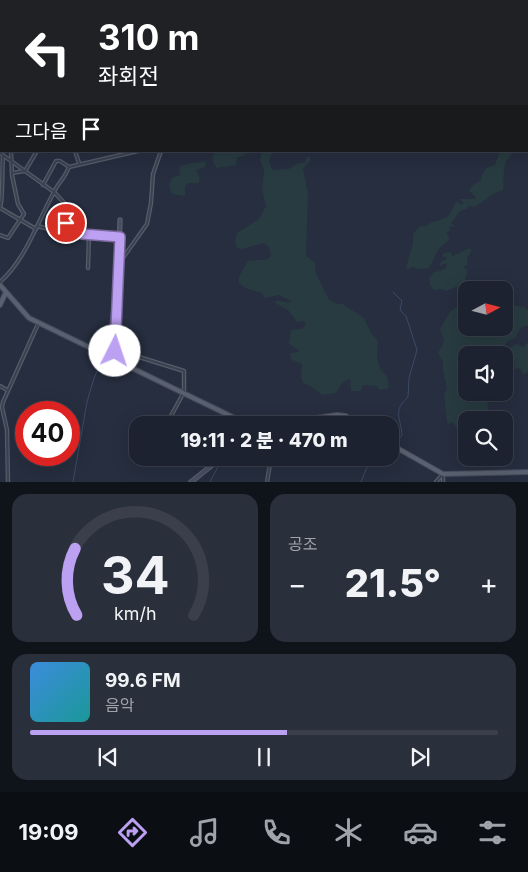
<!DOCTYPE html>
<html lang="ko">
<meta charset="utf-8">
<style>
body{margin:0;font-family:Inter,"Noto Sans KR",sans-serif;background:#292f3b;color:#f1f3f6;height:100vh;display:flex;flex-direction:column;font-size:19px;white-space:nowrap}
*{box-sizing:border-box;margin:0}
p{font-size:16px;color:#a0a4aa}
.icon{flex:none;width:28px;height:28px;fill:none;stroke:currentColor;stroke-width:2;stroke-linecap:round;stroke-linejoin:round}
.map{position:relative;height:482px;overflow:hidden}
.side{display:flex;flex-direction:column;gap:12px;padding:12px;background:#0f131a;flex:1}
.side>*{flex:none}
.guide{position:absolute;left:0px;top:0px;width:529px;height:152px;box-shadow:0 5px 20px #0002,0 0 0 1px #3a3f4b;background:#202124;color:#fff;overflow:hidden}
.needle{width:32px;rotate:83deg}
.buttons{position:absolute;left:458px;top:281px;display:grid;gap:10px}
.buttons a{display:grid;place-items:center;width:55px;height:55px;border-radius:10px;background:#1c222f;box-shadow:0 5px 20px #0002,0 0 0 1px #3a3f4b;font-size:25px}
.speed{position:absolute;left:15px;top:401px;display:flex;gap:10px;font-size:25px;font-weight:700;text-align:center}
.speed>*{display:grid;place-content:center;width:65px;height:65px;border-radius:50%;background:#1c222f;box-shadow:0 5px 20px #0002,0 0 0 1px #3a3f4b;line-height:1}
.speed .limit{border:8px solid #d22;background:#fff;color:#111}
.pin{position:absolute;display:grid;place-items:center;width:42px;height:42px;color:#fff;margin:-21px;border:2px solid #fff;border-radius:50%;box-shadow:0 1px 5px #0007}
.me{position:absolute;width:55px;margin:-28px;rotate:4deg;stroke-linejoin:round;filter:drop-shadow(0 0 4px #0008)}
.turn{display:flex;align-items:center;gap:18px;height:105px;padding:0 15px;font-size:22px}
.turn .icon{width:65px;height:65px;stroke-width:2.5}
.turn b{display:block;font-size:35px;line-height:42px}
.then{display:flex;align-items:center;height:48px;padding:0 15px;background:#0003;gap:10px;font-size:19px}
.big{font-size:38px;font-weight:800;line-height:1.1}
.side .tile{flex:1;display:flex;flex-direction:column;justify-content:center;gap:8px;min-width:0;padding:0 18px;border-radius:15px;background:#292f3b}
.side .dial{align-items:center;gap:0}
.dial svg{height:130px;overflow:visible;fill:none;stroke:#3a3f4b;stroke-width:7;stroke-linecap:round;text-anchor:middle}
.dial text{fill:#f1f3f6;stroke:none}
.song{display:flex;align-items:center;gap:15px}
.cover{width:60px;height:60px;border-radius:8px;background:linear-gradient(135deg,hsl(210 70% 55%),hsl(180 70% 35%))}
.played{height:5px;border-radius:2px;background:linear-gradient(90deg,#bca0f2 55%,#3a3f4b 55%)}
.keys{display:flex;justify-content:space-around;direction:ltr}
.heat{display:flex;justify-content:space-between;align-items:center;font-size:28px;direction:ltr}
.side .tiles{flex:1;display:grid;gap:12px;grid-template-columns:1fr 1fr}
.tile:last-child{grid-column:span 2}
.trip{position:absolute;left:129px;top:416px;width:270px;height:50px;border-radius:15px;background:#1c222f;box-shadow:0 5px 20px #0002,0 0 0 1px #3a3f4b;font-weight:800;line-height:50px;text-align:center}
.dock{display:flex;height:80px;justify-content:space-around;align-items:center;background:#0b0e13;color:#a0a4aa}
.dock .icon{width:35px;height:35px}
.dock .on{color:#bca0f2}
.dock b{font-size:22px;color:#f1f3f6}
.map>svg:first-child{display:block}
.green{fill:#283b40}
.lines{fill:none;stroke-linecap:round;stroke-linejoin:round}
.stream{stroke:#3c4a67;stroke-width:1}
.street-casing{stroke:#555c6a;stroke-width:4.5}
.secondary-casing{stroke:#555c6a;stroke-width:5.5}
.primary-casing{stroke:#444a59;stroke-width:6}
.street{stroke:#3a414f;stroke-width:2}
.secondary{stroke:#494f62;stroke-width:3}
.primary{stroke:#59606f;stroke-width:4}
.route-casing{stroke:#7a689d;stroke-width:12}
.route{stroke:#bca0f2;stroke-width:9}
</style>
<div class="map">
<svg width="528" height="482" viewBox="0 0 528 482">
<rect width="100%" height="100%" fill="#262e3f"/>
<!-- green -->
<path class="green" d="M215,151H249L243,156L237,157L236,165L217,168C212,163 211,157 215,151Z
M262,151H273L269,160L272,170L289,169L298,163H304L308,156L310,157V161L303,169L308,193L306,255L315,263L316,274L329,300L337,304H343L364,318L371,333L378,341C377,354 375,367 387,376L389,388L379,390L377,386L363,385L361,391H351L350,379L342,383L336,393L322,395L312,387L303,383L301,377L302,364L292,360L290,356L291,353L298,352L299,350L289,344L291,330L302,329L306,325L304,321L297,322L288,310L275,303L276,300L288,303L292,301L279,295L265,298L262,293L245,288L239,283V277L248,261L268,259L271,255L269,247L264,243L242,249L238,248L235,243L237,233L259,219L266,206L262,190L264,169L260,160Z
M500,151H514C511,156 506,159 505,165C503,172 504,183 503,190L493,194L475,207L468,206L467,209L460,211L451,223L455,227L449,226L450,231L446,232L450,239L438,250L429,268L418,269L413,267L408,269L406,268L413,243V234L420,226C428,227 429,222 436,221C451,217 449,215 456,201L462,205L463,202L459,199H476V197L469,191C471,184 475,185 480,181C485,170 482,169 495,165Z
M206,161L205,167L196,170L199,176V183H189L185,186V196L172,194C169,188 168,182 173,177L180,175L179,167C188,163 196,163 206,161Z
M469,248L472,250L467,258V265L463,267L468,270L464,284L446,291L441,289L434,290L430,285L429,278L434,272L440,271L446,268L447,263L440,266L441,262L448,258L442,256L444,253L450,252L453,256Z
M504,302L511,305L524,307L528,310V325L520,328L515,338L506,342L501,355H466V392L487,393L488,409L483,414L484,420H466V427L460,420L462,428H457L452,422L449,424L447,422L444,395L447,389L443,371V362L438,353C445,340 446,343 440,329L450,312L455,308H466V328H504Z
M528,342V371L526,374L522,373L520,368L514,369L515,362L513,360L508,363L507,350L516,344L524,347Z"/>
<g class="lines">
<!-- stream -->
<path class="stream" d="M393,292L402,301L400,310L406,316L417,350L409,378L408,397C392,411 401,418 402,435L395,445
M105,353L116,284
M238,425L239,423
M390,455L393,448
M73,482L87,402L94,378L104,356
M210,482L221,461
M361,482L367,467L376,459L387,460L389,458"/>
<!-- street casing -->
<g class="street-casing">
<path id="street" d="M72,1L74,0
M0,151L1,147
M75,151L79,163
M0,153L54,192C37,223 26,259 0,282
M12,173L25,171L37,151
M43,185L56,161H60L69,167
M0,208C3,202 2,166 3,156
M0,208L36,229
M37,226L45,228L53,226
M0,235L8,238L24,214L18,204L12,175L11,151
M119,237C101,236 81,238 66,226L68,207L54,192C58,183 65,178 69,167L138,151
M120,262L147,224L151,203L153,174L161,151
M88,268L89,235
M133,368L139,357L184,371V392L166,425
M0,386L7,390
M151,458H152
M8,482L7,430L2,407L3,402L38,324
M267,482L271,458
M436,482L443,474V482"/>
</g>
<!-- secondary casing -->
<g class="secondary-casing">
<path id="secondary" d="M0,79L1,78
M112,359L116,345L120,220
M191,482L221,458"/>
</g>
<!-- primary casing -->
<g class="primary-casing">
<path id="primary" d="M0,285L29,318L249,425
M0,305L6,292
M267,425L337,415L346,416L357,425
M390,444L443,474L528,472"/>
</g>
<!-- street -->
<use href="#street" class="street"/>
<!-- secondary -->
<use href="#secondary" class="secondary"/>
<!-- primary -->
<use href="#primary" class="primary"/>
</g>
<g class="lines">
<!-- route casing -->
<g class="route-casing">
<path id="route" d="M66,223L68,228L82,234L120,237L115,351"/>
</g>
<!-- route -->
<use href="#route" class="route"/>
</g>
</svg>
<div class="buttons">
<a><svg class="needle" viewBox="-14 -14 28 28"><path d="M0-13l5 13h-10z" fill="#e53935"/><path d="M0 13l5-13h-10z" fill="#a0a4aa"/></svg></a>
<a><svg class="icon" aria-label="sound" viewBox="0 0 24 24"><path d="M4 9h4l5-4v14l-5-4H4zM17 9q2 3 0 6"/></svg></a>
<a><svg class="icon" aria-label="search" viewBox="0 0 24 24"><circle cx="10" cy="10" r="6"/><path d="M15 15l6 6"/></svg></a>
</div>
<div class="speed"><div class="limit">40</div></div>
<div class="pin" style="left:66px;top:223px;background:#d93025"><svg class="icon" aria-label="arrive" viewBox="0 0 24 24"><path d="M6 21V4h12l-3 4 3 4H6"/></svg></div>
<svg class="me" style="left:115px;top:351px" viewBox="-20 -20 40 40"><circle r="19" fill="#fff"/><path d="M0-13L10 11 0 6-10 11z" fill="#bca0f2"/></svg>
<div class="trip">19:11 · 2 분 · 470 m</div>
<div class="guide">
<div class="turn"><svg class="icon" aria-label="left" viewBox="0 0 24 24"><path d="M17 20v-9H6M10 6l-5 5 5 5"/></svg><div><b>310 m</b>좌회전</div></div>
<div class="then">그다음<svg class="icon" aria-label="arrive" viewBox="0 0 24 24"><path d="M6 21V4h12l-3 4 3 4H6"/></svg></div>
</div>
</div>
<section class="side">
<div class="tiles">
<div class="tile dial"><svg viewBox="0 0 100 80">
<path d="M14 69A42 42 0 1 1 86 69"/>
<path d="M14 69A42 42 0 0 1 13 28" stroke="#bca0f2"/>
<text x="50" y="56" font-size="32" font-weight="700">34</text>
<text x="50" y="72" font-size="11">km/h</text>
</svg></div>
<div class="tile"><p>공조</p>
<div class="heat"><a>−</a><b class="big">21.5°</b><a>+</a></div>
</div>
<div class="tile">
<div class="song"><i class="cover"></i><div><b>99.6 FM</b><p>음악</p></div></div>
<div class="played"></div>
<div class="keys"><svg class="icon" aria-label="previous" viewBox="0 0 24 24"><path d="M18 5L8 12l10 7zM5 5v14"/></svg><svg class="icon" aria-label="pause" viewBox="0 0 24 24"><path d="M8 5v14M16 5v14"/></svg><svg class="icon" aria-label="next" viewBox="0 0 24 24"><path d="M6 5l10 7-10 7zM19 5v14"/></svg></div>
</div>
</div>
</section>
<nav class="dock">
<b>19:09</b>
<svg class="icon on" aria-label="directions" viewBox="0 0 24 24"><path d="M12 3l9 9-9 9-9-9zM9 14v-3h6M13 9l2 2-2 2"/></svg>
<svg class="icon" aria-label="music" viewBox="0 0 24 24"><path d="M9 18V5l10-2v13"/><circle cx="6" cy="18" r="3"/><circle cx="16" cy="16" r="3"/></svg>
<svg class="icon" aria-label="phone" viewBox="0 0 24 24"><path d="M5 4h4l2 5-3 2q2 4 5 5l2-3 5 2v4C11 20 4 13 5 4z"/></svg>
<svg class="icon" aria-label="climate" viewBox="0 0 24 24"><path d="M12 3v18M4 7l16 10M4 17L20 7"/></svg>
<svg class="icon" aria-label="car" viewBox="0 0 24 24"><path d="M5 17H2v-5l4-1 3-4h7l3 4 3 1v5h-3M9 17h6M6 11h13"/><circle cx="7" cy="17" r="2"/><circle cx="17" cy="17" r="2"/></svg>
<svg class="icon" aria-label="filters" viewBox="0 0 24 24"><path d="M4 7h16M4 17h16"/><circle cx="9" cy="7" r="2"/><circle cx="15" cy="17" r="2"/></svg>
</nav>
